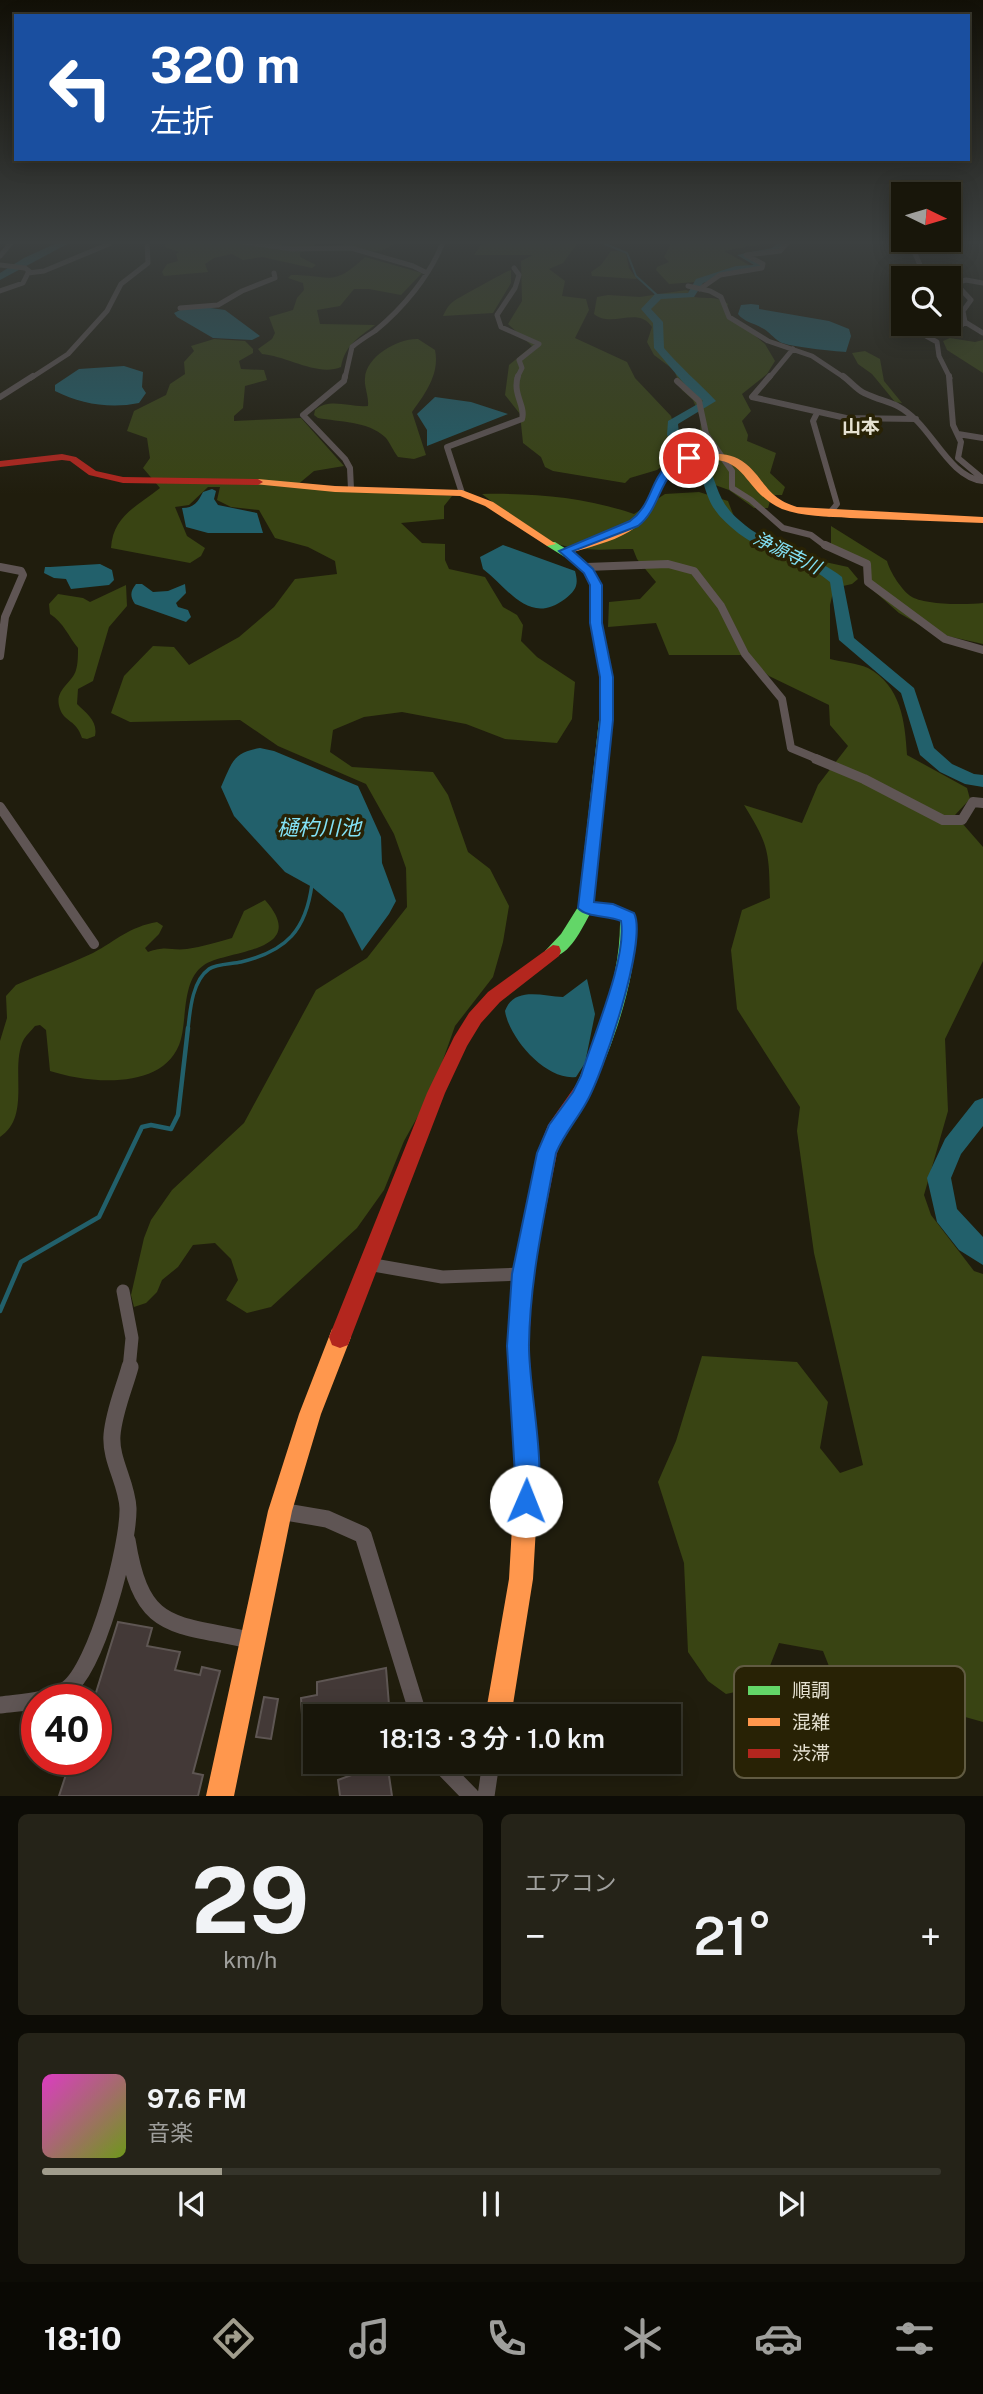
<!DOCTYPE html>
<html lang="ja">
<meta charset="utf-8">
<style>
body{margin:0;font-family:"Public Sans","Noto Sans JP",sans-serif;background:#252318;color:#f1f3f6;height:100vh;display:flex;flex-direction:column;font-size:26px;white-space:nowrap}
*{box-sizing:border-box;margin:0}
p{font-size:23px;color:#9f9f9c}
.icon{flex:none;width:38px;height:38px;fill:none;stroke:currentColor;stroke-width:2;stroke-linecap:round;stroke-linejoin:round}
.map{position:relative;height:1796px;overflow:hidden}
.drawer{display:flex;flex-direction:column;gap:18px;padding:18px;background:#0d0c06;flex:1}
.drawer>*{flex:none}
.hud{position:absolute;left:14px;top:14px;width:956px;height:147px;border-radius:0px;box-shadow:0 4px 18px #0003,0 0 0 2px #36352b;background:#1a4fa0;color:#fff;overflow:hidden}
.needle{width:46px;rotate:95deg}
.fabs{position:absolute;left:891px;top:182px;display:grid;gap:14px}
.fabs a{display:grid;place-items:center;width:70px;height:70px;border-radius:0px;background:#18160a;box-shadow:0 4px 18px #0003,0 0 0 2px #36352b;font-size:35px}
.speed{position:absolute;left:21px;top:1684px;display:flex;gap:14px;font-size:35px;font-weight:700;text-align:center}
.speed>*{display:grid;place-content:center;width:91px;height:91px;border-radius:50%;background:#18160a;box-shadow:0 4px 18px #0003,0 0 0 2px #36352b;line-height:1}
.speed .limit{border:10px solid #d22;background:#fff;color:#111}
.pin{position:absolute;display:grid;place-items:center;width:60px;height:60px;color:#fff;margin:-30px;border:4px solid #fff;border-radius:50%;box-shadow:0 2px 7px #0007}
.me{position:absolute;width:77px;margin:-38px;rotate:1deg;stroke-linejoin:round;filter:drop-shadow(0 0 5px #0008)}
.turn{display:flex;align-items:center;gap:24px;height:147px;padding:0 21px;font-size:32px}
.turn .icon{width:91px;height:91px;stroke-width:2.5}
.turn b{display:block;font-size:49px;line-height:60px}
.big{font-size:52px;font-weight:600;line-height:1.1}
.drawer .card{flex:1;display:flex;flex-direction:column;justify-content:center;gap:10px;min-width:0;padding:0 24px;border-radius:10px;background:#252318}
.drawer .dial{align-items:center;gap:0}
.dial b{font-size:91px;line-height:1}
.song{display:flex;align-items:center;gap:21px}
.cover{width:84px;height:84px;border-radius:10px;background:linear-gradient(135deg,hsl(310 70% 55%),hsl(80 70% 35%))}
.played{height:7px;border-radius:4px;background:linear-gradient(90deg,#a09c8c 20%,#36352b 20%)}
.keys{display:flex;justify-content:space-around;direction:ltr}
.heat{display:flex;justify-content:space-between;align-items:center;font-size:38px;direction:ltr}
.drawer .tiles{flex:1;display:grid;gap:18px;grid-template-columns:1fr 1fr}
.card:last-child{grid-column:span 2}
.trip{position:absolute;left:303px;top:1704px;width:378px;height:70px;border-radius:0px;background:#18160a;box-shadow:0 4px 18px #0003,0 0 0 2px #36352b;font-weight:600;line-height:70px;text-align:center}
.tabs{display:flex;height:112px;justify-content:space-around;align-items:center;background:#0a0904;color:#9f9f9c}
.tabs .icon{width:49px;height:49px}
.tabs .on{color:#a09c8c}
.tabs b{font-size:32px;color:#f1f3f6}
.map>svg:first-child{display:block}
.green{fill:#394413}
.water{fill:#22606b}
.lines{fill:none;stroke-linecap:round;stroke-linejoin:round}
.stream-far2{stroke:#22606b;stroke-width:2}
.stream-far1{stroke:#22606b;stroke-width:3.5}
.stream{stroke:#22606b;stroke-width:4.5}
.river{fill:#22606b;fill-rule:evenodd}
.building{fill:#433937;stroke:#5e5653;stroke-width:2}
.street-far5{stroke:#5f5554;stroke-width:5}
.street-far4{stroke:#5f5554;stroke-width:6}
.street-far3{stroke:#5f5554;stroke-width:8}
.street-far2{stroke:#5f5554;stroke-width:10}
.street-far1{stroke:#5f5554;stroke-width:13}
.street{stroke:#5f5554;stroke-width:17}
.fast{fill:#63d668;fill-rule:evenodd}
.slow{fill:#ff974d;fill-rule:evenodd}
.jam{fill:#b3261e;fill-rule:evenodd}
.route{fill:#1a73e8;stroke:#114b97;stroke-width:2}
.labels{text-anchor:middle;stroke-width:7;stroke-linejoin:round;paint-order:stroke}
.far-water-label{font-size:18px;font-style:italic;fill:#83e2f6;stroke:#282205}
.far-quarter-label{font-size:19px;font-weight:bold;fill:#e5e1d1;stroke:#282205}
.water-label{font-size:21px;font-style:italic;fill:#83e2f6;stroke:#282205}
.key{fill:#282205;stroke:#615b42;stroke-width:2}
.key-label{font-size:19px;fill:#e5e1d1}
</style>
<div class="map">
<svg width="983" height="1796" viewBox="0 0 983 1796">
<rect width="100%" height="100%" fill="#201d0d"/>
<!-- green -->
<path class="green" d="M167,242H377L393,244C374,262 344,239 321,243C314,244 306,250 300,253V257L316,265L312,268L262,257L243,260L232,254L214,258L205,264L208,272L164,276L162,272L167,264L178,261L176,254L179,252L165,247Z
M483,242L577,244L563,263L549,269L565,281L562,296L586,299L589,310L575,338L627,362L635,378L671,416L682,451L657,470L630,478L625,483L553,471L545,467L541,457L523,443L520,414L505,395L509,365L532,346L508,324L522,301L521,261L533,255H474Z
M672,242H772L724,251L751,266L696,282L669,284L656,270L657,267L669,262L664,257Z
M611,251H619L626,254L629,268L637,279L592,276L591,272L601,265Z
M365,257L422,273L401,295L369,289H354L340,306L317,310L320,324L375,325C358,338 345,345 341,367C318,377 287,356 262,354L258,349L272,339L275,333L269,317L293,310L297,298L304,290L303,283L288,278L291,275C331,275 332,288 365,257Z
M511,270V283L493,313L443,316C446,310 448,305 454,301C460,297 507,271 511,270Z
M686,290L689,291L688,295C702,301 716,294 728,304L726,311L765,344L775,361L767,374L742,394L751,411L742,421L748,435L747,441L776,453L770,473L785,487L782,495H772L768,508H754L729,490L715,485L698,464L701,419L693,400L682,390L674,370L654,355L647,342L652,327C638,305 612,329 594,314L597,297L608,295L640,297Z
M950,338L975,342L983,340V373L947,350L943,341Z
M214,339L245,341L253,349V353L239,361L241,369L264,370L267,380L245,386L243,408L234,416V421L301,418L344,466L314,471L296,486L452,496L444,506V519L401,523L422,543L445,544V560L449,569L485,577L503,607L517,615L523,625L521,641L537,657L575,682L572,719L557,743L505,739L466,724L402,712L364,717L333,730L330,752L352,767L433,772L448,795L468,852L490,869L509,906L503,942L493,977L455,1026L432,1091L404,1141L384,1190L357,1228L271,1307L247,1313L226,1300L238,1280L231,1259L215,1243L193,1245L178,1267L162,1280L157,1292L146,1303L134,1307L131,1295L144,1238L151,1220L172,1190L244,1123L316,990L367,958L407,907L406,868L394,834L366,784L278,746L240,720L130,722L111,713L124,676L153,646L174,647L189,665L239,637L274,607L295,579L337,574L335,561L308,547L275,538L259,510L231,507L217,500L220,487H208L189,505L175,507L187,536L205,548L201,556L190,563L111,548C113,516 136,507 160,488L143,468L150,458L147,438L127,431L134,411L166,395L170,384L185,374L184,362L194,351L191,346Z
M418,339L435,350C440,374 425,394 412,412L426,455L414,459L398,457C393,451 390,442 385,437C368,421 339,422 318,418L314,415L315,410C330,397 350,408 368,406C369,396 364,387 365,378C366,356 399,338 418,339Z
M865,351L880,359L884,381L902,403L895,402L872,374L858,364L852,353Z
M699,492L728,501L740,532L779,552L848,567L858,579L852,584L834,588L830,605V659C841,662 857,663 868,668C901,686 905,721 907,755L967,788L970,799L955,815L983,847V961L945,1039L948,1111L924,1195L931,1215L974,1271L983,1274V1722L951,1713L903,1689L856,1735L823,1651L779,1643L762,1686L726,1694L708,1681L688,1652L684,1563L658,1482L676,1441L702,1356L797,1362L828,1402L820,1448L840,1473L863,1465L814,1253L797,1131L800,1107L737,1009L731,950L742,910L770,898C769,852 769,845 744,805L802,823L818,785L848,746L830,725L829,705L769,676L743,655H669L656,623L608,627L609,602L640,599L656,582L637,559L633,549C609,549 583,552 561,545C531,537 506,512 482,494C534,493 585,497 634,514L665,494Z
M831,526L887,561C890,572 902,591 912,597C926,605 967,605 983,603V644L934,633L899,613L874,591L867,568L831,546Z
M126,585L127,606L109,627L93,681L78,689L77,704C87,714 98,721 95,736L87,739L82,738C76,719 65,723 60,709C53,690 72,684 76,670C78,664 78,655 78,648C68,636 64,623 50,614L49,604L58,594L83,598L90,602Z
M265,900C312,953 225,950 204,965C182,980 187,1016 181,1039C167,1091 90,1084 50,1071L46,1030L40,1025L35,1026C32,1030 27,1034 24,1039C9,1067 32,1116 0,1137V1041L7,1018L6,996L16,985C41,974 68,965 93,953C117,940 129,927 157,922L163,926L159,934L145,948L148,952C167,945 170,951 187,949C202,947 217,942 232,938L244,911Z"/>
<!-- water -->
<path class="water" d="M751,304L759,305V309L829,321L849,329L851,336L846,352C834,351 789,347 780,342C773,338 769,331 762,328C754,323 744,322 738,314L741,305Z
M203,307L225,310L260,336L252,340L213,338L177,317L174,313L184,308Z
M124,366L143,372L142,387L146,393L139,403C110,409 81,404 55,391V385L79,369Z
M435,397L471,402L508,414L427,446V430L417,414Z
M212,489L216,491L214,499L218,505L257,513L263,533H208L186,527L182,508C194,508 198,502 203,492Z
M503,545L575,571C579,585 576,590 565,599C529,626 509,589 483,569L480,557Z
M100,564L112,570L114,580L109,585L71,589L66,579L54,578L44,573L45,567H50Z
M136,584H142L153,592L168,591L185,584L186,593L176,603L178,607L188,610L191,617L186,622L135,604C130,596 130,592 136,584Z
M260,748L274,751L358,786L381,837L382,863L396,901L389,914L362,951L343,913L312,887L285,872L234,816L221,787C232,763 232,753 260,748Z
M587,979L595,1014L585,1063L576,1077C546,1081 509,1038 505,1011C514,986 542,996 563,997Z"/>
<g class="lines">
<!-- stream-far2 -->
<path class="stream-far2" d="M600,242L627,253L636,276L658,296"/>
<!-- stream-far1 -->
<path class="stream-far1" d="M188,1029C190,1011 192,981 209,969C216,964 232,964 241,962C287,951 306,930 312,884"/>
<!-- stream -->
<path class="stream" d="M0,1311L21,1262L99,1217L142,1127L151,1125L171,1129L178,1115L188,1028"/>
<!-- river -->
<path class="river" d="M59,242H71L0,280V273L24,258Z
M778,242H787L778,252L751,256L763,262L761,269L737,272L703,283L694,297L661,299L651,309L663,322L664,348C680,367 699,383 716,401L678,424L679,434C687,442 700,450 706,460C718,485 717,501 739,520C769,548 811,552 842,577L854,638L914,688L934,748L952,764L974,774L983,775V787L965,784L940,772L920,755L901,693L839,640L830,582C800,557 760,554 731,527C702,502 710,490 694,462C688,452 675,444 667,435L668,421L703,401L687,387L654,348L653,323L641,309L655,294L688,293L696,279L736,266L754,265L737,255L772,248Z
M983,1098V1126L961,1154L951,1178L957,1209L983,1237V1265L959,1250L937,1222L927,1178L945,1139L975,1101Z"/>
</g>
<!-- building -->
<path class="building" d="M118,1622L152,1628L147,1646L180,1652L175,1670L200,1675L202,1667L220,1671L193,1773L203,1775L198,1796H59L71,1759H96V1699H94Z
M386,1668L390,1717H315V1728L303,1731L301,1698L317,1695V1682Z
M264,1697L278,1699L271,1739L256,1737Z
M387,1762L392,1796H340L338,1780Z"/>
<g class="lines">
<!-- street-far5 -->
<path class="street-far5" d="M244,242L292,249L351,248L413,266L427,273
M910,242L920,265L912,272L917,278
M0,256L12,242
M0,265L25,268L29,271L23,283L0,291
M514,268L519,275L515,288L497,315L501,327L539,344L519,360L522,368L517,378
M28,273L44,271L109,244
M688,286L710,291L721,297L729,317L768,341L812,356L845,378
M700,289L720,275L762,268L763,264L746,255L780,251L788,242
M948,304L963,311L965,322L983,333
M180,308L218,305L242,291L275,278L274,273
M963,311L971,300L955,283L966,280L983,283
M31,378L68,354L107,311L121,284L148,263L147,242
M345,378L352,347C359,341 367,336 375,331C403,308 430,276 443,242
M769,378L793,349
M950,378L939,356L937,342L917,331L951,335L965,322"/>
<!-- street-far4 -->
<path class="street-far4" d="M345,376L344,381L303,415L345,459L350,468L351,489
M770,376L752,397L846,418L916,419
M843,376C850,381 857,390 864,393C887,404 896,400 917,421C937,441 954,478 983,481
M949,376L953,425L961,442L958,458L983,479
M677,381L699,401L706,434L732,471V488L751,500L783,528L811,535L827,547
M0,397L33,376
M817,413L813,421L837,504L829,514
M958,434L983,438
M462,493L447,447L522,419C526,406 512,394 518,376"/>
<!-- street-far3 -->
<path class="street-far3" d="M825,545L867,564L868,582L945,639L983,650
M0,567L21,571L23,575L5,617L0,656
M586,567L668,564L694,571L721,606L745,654L782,699L791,748L820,760"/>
<!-- street-far2 -->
<path class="street-far2" d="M816,759L864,779L943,820H962L973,802L983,803
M0,807L94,944"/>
<!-- street-far1 -->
<path class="street-far1" d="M368,1264L442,1277L523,1274
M123,1291L132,1338L129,1369"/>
<!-- street -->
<path class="street" d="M280,1511L327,1519L363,1535L419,1717
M127,1540C142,1634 173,1622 253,1641
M0,1705C22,1702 48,1702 67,1689C97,1668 129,1544 128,1508C127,1483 110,1460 112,1435C114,1411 124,1389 130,1367
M438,1762L471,1796
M486,1796L491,1762"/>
<!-- fast -->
<path class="fast" d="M547,542H555L584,560L593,569L602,585V623L612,677L613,720L594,903C609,904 626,905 636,917C638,975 615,1041 590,1094L584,1096L578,1094L575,1088C597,1037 621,977 620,920L611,916L590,914C582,928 567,962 547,956L545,951L561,934L578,907L599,720L600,677L590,623V585L584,572L576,564L547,546Z"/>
<!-- slow -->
<path class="slow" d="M709,453C721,454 732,454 742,461C765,477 764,497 797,507L983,517V523C939,521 894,520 850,518C827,516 803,517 782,509C739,490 750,449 689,462C661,469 661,505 642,522C626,537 604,543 584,549C575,551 567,556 559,551L627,524L641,511L664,468L682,458Z
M258,479L335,486L462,490L493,502L556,544L547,546L485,506L460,496L335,492L254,484L253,482Z
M340,1326L348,1329L351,1337L321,1414L292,1511L234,1796H206L268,1511L299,1414L332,1329Z
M522,1398L530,1401L533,1409L539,1475L533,1579L511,1717H485L509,1579L515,1475L511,1409L514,1401Z"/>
<!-- jam -->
<path class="jam" d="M62,454L76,457L96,471L123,477L258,479L263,482L258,485L123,483L89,475L70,461L62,460L0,467V461Z
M553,945L559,946L561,951L559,956L500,1002L481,1023L467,1046L445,1093L348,1345L340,1348L332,1345L329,1337L427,1093L454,1037L469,1013L488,992Z
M584,1080L590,1082L593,1088L563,1135L557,1153L533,1274L529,1346L533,1409L530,1417L522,1420L514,1417L511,1409L507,1346L513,1274L537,1153L548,1125L578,1082Z"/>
</g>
<!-- sky -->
<linearGradient id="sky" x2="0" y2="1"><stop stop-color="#121007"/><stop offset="0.49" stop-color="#3c4040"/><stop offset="1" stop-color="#3c4040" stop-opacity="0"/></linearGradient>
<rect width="983" height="494" fill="url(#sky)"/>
<!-- route -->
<path class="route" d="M689,455L694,458L692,460C658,469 663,507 638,526L573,551L593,569L602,585V623L613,677V720L594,902L613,904L634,913C648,940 603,1074 586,1103C576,1121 564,1134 556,1153C544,1217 530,1279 529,1344C528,1387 549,1474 534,1510L526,1513L517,1510L514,1501L515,1475L507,1346L512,1274L537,1153L549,1125L573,1092L581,1076C593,1036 627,960 621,921C608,915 587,918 578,908L600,720V677L590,623V585L584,573L559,551L630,521C659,500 646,466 689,455Z"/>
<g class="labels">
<!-- far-water labels -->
<g class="far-water-label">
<text transform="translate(787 553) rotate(26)" y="6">浄源寺川</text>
</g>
<!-- far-quarter labels -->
<g class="far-quarter-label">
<text x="861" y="433">山本</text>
</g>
<!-- water labels -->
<g class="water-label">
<text x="319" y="835">樋杓川池</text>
</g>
</g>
<!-- legend -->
<rect x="734" y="1666" width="231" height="112" rx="10" class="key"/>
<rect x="748" y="1686" width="32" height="9" fill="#63d668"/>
<rect x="748" y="1718" width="32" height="8" fill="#ff974d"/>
<rect x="748" y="1749" width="32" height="9" fill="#b3261e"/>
<g class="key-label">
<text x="792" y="1697">順調</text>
<text x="792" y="1729">混雑</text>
<text x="792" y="1760">渋滞</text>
</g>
</svg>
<div class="fabs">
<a><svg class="needle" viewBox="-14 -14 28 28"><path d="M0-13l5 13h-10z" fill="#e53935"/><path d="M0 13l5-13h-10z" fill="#9f9f9c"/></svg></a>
<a><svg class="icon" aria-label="search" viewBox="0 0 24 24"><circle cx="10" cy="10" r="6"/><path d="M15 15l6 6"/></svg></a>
</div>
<div class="speed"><div class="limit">40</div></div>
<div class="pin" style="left:689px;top:458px;background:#d93025"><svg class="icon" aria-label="arrive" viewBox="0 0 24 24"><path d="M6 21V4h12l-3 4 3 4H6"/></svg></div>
<svg class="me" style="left:526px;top:1501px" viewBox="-20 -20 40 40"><circle r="19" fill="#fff"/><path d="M0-13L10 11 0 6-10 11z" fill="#1a73e8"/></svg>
<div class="trip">18:13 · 3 分 · 1.0 km</div>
<div class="hud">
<div class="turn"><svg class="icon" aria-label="left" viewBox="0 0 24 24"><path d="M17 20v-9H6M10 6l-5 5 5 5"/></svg><div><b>320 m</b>左折</div></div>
</div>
</div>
<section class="drawer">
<div class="tiles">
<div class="card dial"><b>29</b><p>km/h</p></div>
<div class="card"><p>エアコン</p>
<div class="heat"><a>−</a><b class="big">21°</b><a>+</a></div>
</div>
<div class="card">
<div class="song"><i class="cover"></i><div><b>97.6 FM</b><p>音楽</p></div></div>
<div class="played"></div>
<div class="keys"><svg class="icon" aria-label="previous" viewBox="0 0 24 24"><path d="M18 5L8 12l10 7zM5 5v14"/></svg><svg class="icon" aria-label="pause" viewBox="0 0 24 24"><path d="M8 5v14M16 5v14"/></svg><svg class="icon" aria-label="next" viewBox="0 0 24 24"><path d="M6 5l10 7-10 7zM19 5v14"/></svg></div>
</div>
</div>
</section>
<nav class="tabs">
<b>18:10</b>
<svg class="icon on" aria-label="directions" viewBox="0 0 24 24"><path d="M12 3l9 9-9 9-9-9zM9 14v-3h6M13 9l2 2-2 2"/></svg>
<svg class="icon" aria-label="music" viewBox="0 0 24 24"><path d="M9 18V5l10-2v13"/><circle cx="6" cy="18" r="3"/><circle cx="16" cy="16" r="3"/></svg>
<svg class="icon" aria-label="phone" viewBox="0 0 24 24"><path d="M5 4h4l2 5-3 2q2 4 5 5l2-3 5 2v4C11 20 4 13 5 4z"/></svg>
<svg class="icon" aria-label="climate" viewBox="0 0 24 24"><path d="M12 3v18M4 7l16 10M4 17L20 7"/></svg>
<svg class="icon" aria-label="car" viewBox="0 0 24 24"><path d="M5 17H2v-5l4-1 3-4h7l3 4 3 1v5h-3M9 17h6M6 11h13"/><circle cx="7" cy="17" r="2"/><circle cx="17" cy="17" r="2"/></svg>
<svg class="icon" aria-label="filters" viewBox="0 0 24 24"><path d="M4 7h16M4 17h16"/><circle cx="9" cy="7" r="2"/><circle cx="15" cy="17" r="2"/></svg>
</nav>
